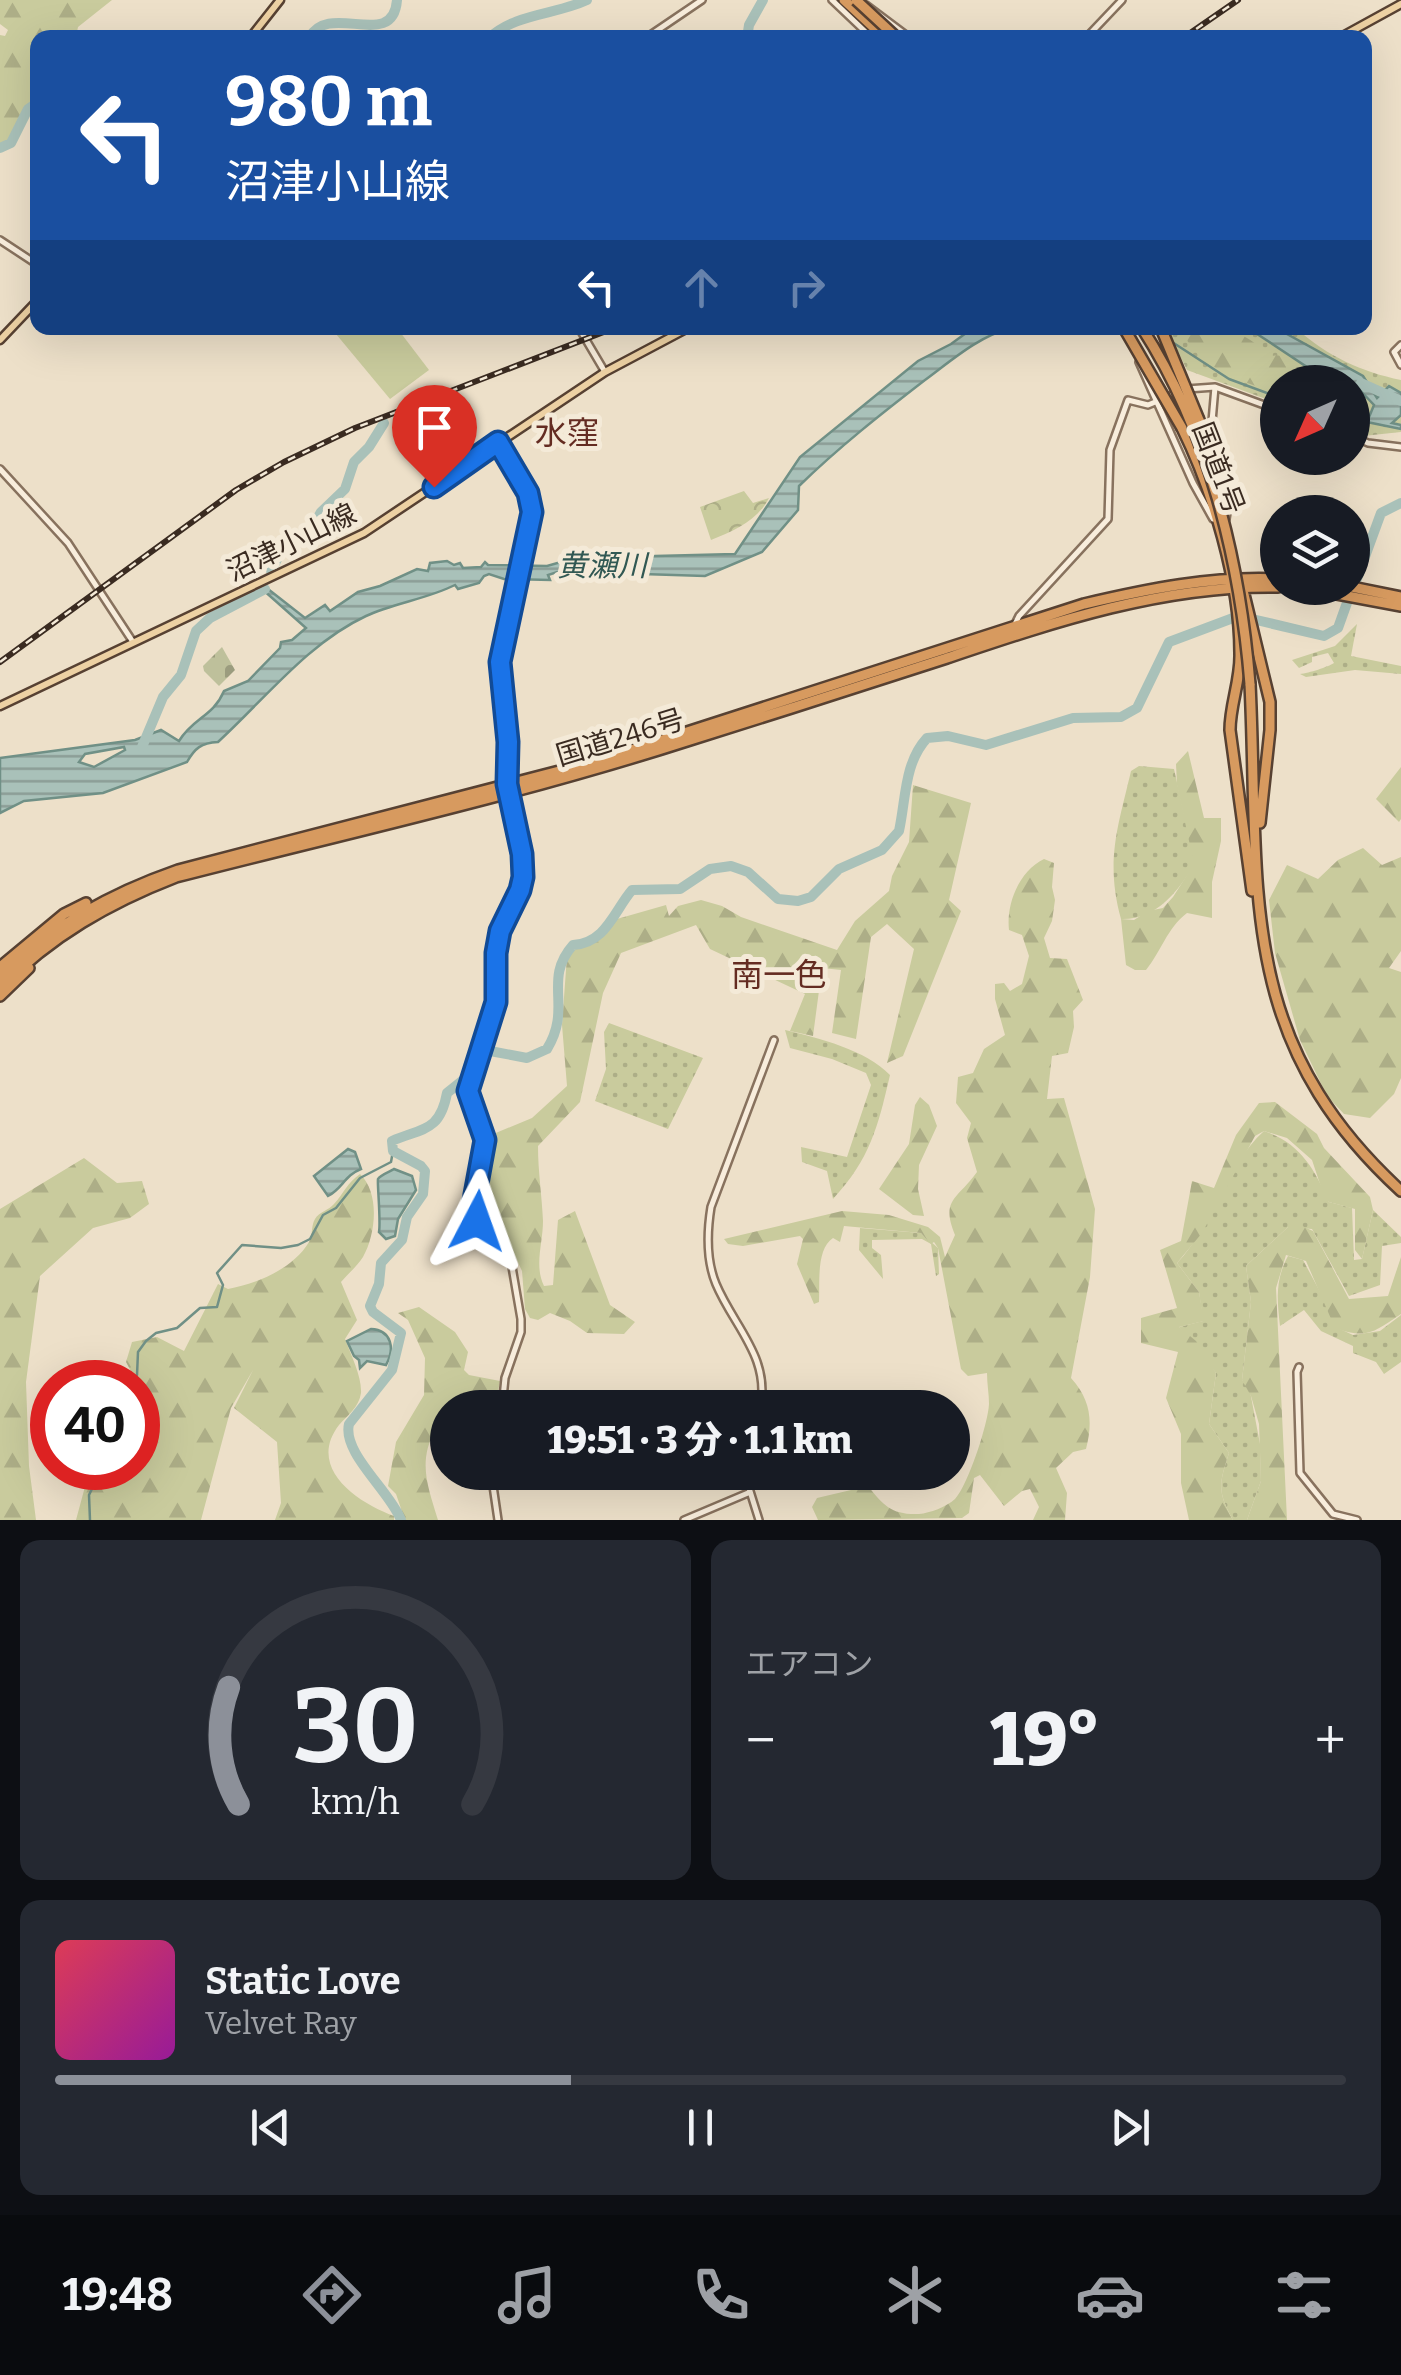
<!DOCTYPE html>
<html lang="ja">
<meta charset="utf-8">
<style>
body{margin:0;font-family:Bitter,"Noto Sans JP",serif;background:#242831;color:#f1f3f6;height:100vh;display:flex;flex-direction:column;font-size:38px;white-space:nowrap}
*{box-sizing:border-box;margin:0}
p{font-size:32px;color:#9ea1a6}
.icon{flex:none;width:55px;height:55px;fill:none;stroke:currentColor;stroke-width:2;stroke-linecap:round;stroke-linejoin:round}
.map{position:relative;height:1520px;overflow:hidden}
.drawer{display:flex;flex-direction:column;gap:20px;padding:20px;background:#0d0f14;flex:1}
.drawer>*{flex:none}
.guide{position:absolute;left:30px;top:30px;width:1342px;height:305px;border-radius:20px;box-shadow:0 10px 40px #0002;background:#1a4fa0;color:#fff;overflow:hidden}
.needle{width:65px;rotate:225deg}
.fabs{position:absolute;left:1260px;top:365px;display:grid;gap:20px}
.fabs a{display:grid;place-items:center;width:110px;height:110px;border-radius:50%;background:#171b24;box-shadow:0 10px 40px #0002;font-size:50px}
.speed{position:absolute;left:30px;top:1360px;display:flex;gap:20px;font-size:50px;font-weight:700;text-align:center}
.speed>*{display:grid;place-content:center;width:130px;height:130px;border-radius:50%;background:#171b24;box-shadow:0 10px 40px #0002;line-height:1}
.speed .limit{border:15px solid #d22;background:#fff;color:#111}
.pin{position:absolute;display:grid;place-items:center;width:85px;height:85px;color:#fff;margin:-102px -42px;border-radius:50% 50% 50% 0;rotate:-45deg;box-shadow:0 0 10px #0007}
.pin .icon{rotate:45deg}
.me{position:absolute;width:110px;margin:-55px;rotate:4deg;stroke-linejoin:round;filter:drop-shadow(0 0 8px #0008)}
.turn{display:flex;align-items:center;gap:35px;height:210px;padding:0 30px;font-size:45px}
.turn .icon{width:130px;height:130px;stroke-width:2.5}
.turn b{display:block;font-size:70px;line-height:85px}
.lanes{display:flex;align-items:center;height:95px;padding:0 30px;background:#0003;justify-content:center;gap:50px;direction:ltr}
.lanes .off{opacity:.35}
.big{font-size:75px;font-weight:800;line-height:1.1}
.drawer .widget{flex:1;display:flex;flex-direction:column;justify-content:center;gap:15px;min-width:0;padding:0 35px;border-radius:20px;background:#242831}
.drawer .dial{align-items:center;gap:0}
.dial svg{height:260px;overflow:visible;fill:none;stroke:#363941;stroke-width:7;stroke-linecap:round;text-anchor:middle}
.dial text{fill:#f1f3f6;stroke:none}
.song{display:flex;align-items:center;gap:30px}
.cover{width:120px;height:120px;border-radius:15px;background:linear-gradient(135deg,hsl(350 70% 55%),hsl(300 70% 35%))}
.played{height:10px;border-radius:5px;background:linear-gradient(90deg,#8c9099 40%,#363941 40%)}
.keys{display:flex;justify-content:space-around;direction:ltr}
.heat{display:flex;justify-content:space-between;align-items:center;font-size:55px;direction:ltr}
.drawer .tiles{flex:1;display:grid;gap:20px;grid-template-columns:1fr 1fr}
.widget:last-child{grid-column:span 2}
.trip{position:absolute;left:430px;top:1390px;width:540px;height:100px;border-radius:50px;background:#171b24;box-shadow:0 10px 40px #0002;font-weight:800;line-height:100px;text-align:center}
.dock{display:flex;height:160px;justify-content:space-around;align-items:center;background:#090b0e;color:#9ea1a6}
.dock .icon{width:70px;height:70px}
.dock .active{color:#8c9099}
.dock b{font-size:45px;color:#f1f3f6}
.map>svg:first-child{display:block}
.grass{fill:url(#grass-dots)}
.forest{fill:url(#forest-firs)}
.cemetery{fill:url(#cemetery-stones)}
.park{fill:url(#park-crowns)}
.pitch{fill:#c9cb9d}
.water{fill:url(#water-rules);stroke:#709086;stroke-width:2.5;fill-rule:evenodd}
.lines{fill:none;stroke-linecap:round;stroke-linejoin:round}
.stream{stroke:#709086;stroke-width:2.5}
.river{stroke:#a9c1b9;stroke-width:10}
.minor-casing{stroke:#88725e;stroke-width:10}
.major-casing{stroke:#574132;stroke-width:11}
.highway-casing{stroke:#574132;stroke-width:14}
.minor{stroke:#f8eddc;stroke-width:5}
.major{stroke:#edd1a3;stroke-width:6}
.highway{stroke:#d79a5f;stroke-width:9}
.rail-casing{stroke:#3a2b21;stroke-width:6}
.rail{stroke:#f4ead8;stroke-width:2.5;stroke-dasharray:8;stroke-linecap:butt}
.highway-bridge-casing{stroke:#574132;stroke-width:14;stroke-linecap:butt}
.highway-bridge{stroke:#d79a5f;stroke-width:9}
.route-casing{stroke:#114b97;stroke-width:25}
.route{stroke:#1a73e8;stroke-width:18}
.labels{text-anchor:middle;stroke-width:10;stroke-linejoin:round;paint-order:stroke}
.street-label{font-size:28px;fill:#3a2b21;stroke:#f4ead8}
.water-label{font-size:30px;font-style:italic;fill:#315853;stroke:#f4ead8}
.quarter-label{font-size:32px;fill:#642c22;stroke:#f4ead8}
</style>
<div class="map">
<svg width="1401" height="1520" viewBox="0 0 1401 1520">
<defs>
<pattern id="grass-dots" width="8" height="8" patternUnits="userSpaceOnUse" patternTransform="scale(2.5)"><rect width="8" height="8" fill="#c9cb9d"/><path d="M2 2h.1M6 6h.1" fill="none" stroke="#adae87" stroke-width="1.8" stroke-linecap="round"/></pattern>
<pattern id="forest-firs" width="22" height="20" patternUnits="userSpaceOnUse" patternTransform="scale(2.5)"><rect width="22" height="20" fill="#c9cb9d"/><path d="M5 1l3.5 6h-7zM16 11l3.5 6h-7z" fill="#adae87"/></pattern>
<pattern id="cemetery-stones" width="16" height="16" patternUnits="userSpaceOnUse" patternTransform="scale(2.5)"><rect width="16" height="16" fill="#bec09b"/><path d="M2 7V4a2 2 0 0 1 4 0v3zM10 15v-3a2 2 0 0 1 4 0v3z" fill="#9b9c7e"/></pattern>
<pattern id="park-crowns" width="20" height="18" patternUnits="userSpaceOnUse" patternTransform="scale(2.5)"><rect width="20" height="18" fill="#c9cb9d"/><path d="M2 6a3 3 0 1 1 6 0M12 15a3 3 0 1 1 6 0" fill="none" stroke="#adae87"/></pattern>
<pattern id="water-rules" width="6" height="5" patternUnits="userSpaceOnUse" patternTransform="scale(2.5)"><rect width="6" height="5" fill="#a9c1b9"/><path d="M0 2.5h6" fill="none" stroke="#8b9d96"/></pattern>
</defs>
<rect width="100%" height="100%" fill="#ede0c9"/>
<!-- grass -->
<path class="grass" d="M1166,328L1297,329C1327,356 1362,372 1401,380V432L1363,436L1353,430L1352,382H1278L1277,403L1187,370Z
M433,403L452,424L422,435L403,415Z
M1357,624L1351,656L1401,666V674L1355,670L1306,677L1300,674C1309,673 1328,667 1334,663L1328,653L1312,657V662L1299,668L1292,660L1335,646Z
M1139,766L1174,769L1195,864C1177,892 1157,920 1121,919C1105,861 1118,827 1131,771Z
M609,1023L703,1058L668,1129L595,1101L606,1069L604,1032Z
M785,1030C819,1038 866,1050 890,1075C878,1127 870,1159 833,1199L827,1171L802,1162L801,1147L847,1157L871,1085L866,1073L832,1059L790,1048Z
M1264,1131C1300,1143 1314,1168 1329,1202L1352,1208L1354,1260L1362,1259L1373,1210L1401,1237V1243L1382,1246L1380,1285L1349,1296L1312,1229L1288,1227L1246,1266L1251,1302L1242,1380L1249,1386L1260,1444L1261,1481L1247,1520H1233C1217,1491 1219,1484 1229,1453L1209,1424L1216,1373L1179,1327L1203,1321L1199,1292L1177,1263C1214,1225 1225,1166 1264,1131Z
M860,1228L921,1233L938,1248L939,1274L936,1276L931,1244L922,1239L872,1240V1248L881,1255L883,1279L859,1250Z
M1288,1256L1303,1260L1340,1329L1353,1335L1380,1331L1401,1315V1362L1384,1374L1376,1362L1353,1353V1346L1321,1331L1304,1310L1280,1326C1277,1300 1275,1280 1288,1256Z"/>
<!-- forest -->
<path class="forest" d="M0,0H112L78,27L76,37L38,38L37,99C22,110 19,131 6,144L0,145V35L5,36L8,30L0,24Z
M1196,328C1233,327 1243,333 1272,356C1294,353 1298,368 1310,382H1278L1277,393C1246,383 1200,369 1185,336Z
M1188,751L1204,818H1221V841L1212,882V918L1187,913C1167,928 1161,952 1146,970H1135L1126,965L1121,919L1134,920L1148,911L1163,908L1173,897L1194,864L1177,785L1176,764Z
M1401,767V819L1399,822L1376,799Z
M913,785L971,803L949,900L961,911L903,1056L887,1063L914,949L887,924L871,937L856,1039L832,1033L841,970L822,968L813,1036L790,1031L805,994L710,949L696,925L621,953L603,993L580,1102L538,1146C538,1172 542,1196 543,1221C543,1243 534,1266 544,1286L553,1285L558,1220L575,1211L610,1305L635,1322L624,1334L587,1333L570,1321L550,1313L538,1320L530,1318L525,1309L522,1271L512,1250L490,1232L479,1211L492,1161L491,1135L532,1118L567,1086L562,1025L567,956L610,921L666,905L669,916L678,906L701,900L722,906L741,917L837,950L855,921L889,891L892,876L909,842Z
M1363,848L1382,865L1401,857V951L1389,968L1401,972V1078L1394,1094L1370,1118L1344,1114L1327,1096L1300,1040L1275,953L1269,900L1287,865L1318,879L1338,860Z
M1044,859L1054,863L1052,887L1055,900L1052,921L1044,938L1050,958L1067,959L1083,1000L1073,1011L1074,1027L1068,1053L1052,1056L1047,1099L1064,1098L1095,1209L1090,1277L1071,1378C1091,1400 1093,1422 1086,1449L1073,1452L1056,1468L1067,1493L1065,1520H1033L1039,1507L1030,1489L1022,1491L1004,1506L980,1475L974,1478L969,1513L962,1518L818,1520L812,1507L817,1498L868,1486C884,1506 892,1515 919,1514C930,1513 946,1507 955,1499C968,1485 988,1424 989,1404C989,1394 987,1384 987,1373L968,1376L961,1369L938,1248L934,1242L931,1244L921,1233L844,1226L840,1242L833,1238C816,1249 820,1283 819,1302L814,1304L797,1264L803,1239L800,1236L743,1246L728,1244L724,1239L842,1211L889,1215L928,1227L940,1237L945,1257L955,1235C940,1199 958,1199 977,1172L967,1138L971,1123L956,1103L958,1077L973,1073L984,1049L1005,1035L995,999V984L1004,983L1010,991L1022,984L1029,956L1022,935L1009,930C1006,904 1019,871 1044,859Z
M920,1097L929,1105L937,1126L919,1165L918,1189L924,1216L913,1215L879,1189L909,1144L915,1105Z
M1275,1102L1317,1134L1324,1148L1370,1197L1373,1210L1362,1259L1355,1250V1209L1329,1202L1324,1196L1312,1160L1287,1138L1264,1131L1255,1136L1202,1233L1177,1263L1199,1292L1204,1321L1179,1327L1196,1341L1216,1373L1209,1424L1229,1453C1219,1484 1217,1491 1233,1520H1189L1181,1483V1434L1166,1398L1178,1352L1141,1343V1318L1177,1308L1160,1250L1181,1241L1192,1181L1214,1188L1236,1135L1259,1103Z
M84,1158L117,1183L142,1181L149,1204L130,1218L93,1228L40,1276L26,1382L29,1466L36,1520H0V1209Z
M360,1174C380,1193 376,1234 363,1257C357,1266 348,1274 341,1282L357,1320L345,1339C351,1355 362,1377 361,1393C359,1407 348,1415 339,1425C306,1468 358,1503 394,1516V1520H275L281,1503L277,1442L234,1408L253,1370L231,1408L201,1520H76L90,1468H138V1382H132L135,1379L126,1362L132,1342L157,1337L184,1351L218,1284L228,1289C256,1284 293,1269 309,1242C313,1235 311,1225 315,1219C319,1212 329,1210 334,1204C344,1193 347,1183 360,1174Z
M1302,1226L1313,1231L1349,1299L1388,1296L1401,1257V1314C1375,1331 1368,1340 1335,1328L1306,1261L1286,1255L1276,1288L1287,1520H1247L1261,1481L1259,1424L1251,1396L1242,1380L1251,1302L1246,1266L1288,1227Z
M419,1307L455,1332L468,1352L464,1370L469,1375L500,1381L495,1407L448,1408L447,1431L436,1429C417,1461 428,1487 438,1520H405L396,1494L388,1486L396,1442L424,1395L425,1358L408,1320L398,1313Z"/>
<!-- cemetery -->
<path class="cemetery" d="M222,647L235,670L219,686L204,671L203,666Z"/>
<!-- park -->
<path class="park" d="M744,491L753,503L769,498C758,520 734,531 711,540L700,507Z"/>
<!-- pitch -->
<path class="pitch" d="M331,328H397L429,370L390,399Z"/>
<!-- water -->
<path class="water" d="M973,328H1011C979,336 952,360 925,380C881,414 839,447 799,486L798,510L762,552L705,576L579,572L565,576L557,572L548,575L550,580L504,579L489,574L484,576L479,583L458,589L455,585C427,599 394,603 366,616C308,643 265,699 218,742C201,743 195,748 187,762L103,793L24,801L0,813V758L135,740L161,730L179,741C194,717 213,717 224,691L248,681L280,648L281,642L292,640L306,628L262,589H268L305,618L325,605L330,611L358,592L380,586L417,569L428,571L430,563L447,561L454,565L460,563L463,568L481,567L485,562L488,565L547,566L575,558L735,554L800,457L918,361L951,344ZM124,747L125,750L94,767L79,762L85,754Z
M1248,328H1276L1363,376L1377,398L1389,386L1401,393V415L1392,423L1401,425V429L1367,422L1374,405L1352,382L1336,373L1310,369Z
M348,1149L355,1152L361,1169C345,1175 342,1189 328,1196L314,1176Z
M394,1169L412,1176L416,1190L398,1219L395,1236L386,1239L379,1232C381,1221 377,1182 378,1179C380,1175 391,1171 394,1169Z
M371,1329C392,1330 395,1349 386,1365L367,1361L360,1368L359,1360L354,1356L347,1341Z"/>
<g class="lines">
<!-- stream -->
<path class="stream" d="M1169,340L1229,379L1278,397
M1352,401L1365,397
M131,1382L137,1375L138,1352L146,1341L156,1333L177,1328L200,1308L217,1307L223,1285L217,1273L242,1245L281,1248L298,1245L310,1239L323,1215L336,1208L360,1178L391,1162L393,1151
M90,1520L89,1495L102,1468"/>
<!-- river -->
<path class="river" d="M309,38C329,0 393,52 397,0
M489,38C516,13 555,15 587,0
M747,38L749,25L763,0
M0,148L11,143L28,109L38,102
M1361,383L1401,401
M271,571L286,542L313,526L321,512L345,489L354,462L369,447L384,423
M1355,584L1381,513L1401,503
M1252,619L1324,636L1338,628L1348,600
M142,747L163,697L181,675L196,631L210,618L265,589
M490,1051L527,1058L547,1049C573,1007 542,980 573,945C606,943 614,911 632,890L680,889L710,869L731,866L748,872L778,899L798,901L811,897L839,869L882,850L899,831C906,799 904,763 927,738L948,736L986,745L1073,718L1121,717L1137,708L1169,642L1233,618
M401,1520C390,1491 342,1453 349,1424L392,1370L401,1333L373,1312L370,1306L379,1284L381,1263L402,1240L407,1217L423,1194L425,1171L421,1166L393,1151L392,1141C422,1128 440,1132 447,1093L467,1077L476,1052"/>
<!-- minor casing -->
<g class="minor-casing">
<path id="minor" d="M832,0L872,38
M866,5L910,38
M646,38L702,0
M1086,38L1122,0
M0,240L38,265
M579,328L605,372
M1401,345L1394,352L1401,365
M1139,362L1193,483L1213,519
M1215,387L1211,433L1230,493L1226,519
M1187,389L1215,387L1278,410
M1352,436L1368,443L1401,447
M498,443L528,493L532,513L500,663L507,742V784L522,854L523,877L520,890L500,931L496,1002L468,1091L485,1140L474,1210L483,1232L511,1261L521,1319V1332L505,1378L502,1408
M0,469L68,543L133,642
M1013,628L1019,616L1108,519L1110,450L1128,400L1148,405L1177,393
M1299,1367L1297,1372L1300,1473L1333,1514L1357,1520
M760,1408C771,1358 734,1327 716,1284C706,1260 707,1232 711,1207L774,1040
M491,1472L498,1520
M744,1472L759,1520
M684,1520L748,1493"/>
</g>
<!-- major casing -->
<g class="major-casing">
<path id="major" d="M250,38L280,0
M1339,38L1401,4
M0,340L38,300
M0,706L364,533L605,372L688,328"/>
</g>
<!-- highway casing -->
<g class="highway-casing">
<path id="highway" d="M844,0L885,38
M1199,420L1211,466
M1182,428C1213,491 1240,582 1240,653C1241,680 1230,704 1230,730L1252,891
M1241,582L1270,702V730L1260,823
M1352,587L1401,597
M1305,588L1401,606
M1250,684C1260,889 1234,1038 1401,1191
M0,967L64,914L86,903
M0,977C52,926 109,894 178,870L594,762L1084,604C1148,589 1211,576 1278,579
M0,988C51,936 109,903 176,877C347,833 519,795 687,741C774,714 860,686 947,658C1054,622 1163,585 1278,587
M0,996L29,968"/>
</g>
<!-- minor -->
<use href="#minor" class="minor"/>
<!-- major -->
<use href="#major" class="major"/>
<!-- highway -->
<use href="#highway" class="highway"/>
<!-- rail casing -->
<g class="rail-casing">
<path id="rail" d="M1183,38L1238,0
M0,662L236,490L284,462L355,428L614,328"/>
</g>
<!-- rail -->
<use href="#rail" class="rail"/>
<!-- highway-bridge casing -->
<g class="highway-bridge-casing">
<path id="highway-bridge" d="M856,0L897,38
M1124,328L1182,428
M1142,328C1209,432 1240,561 1250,684
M1161,328L1199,420"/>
</g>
<!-- highway-bridge -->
<use href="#highway-bridge" class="highway-bridge"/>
</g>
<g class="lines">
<!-- route casing -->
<g class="route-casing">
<path id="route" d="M434,487L498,442L528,493L532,512L500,662L508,742L507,784L522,854L523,877L520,890L500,931L496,953V1002L468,1091L485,1140L474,1200L477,1221"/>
</g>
<!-- route -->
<use href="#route" class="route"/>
</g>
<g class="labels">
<!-- street labels -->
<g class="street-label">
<text transform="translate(1219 468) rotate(69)" y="10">国道1号</text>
<text transform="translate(291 542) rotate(-26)" y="10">沼津小山線</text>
<text transform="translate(620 737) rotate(-17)" y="10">国道246号</text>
</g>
<!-- water labels -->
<g class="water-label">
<text x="602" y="576">黄瀬川</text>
</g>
<!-- quarter labels -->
<g class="quarter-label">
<text x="567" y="444">水窪</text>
<text x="779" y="986">南一色</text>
</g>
</g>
</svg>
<div class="fabs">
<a><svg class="needle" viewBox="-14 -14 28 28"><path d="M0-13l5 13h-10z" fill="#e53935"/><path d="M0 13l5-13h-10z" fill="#9ea1a6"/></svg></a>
<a><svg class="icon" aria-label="layers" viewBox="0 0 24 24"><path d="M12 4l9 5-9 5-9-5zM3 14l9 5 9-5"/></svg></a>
</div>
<div class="speed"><div class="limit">40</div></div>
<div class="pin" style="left:434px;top:487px;background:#d93025"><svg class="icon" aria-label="arrive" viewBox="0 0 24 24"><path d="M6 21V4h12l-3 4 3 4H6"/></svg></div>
<svg class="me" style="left:477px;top:1221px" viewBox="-20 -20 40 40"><path d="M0-17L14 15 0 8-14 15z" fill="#1a73e8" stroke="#fff" stroke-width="4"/></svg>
<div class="trip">19:51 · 3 分 · 1.1 km</div>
<div class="guide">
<div class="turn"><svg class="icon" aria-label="left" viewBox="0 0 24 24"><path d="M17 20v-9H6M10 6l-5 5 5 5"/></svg><div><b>980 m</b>沼津小山線</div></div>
<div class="lanes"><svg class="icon" aria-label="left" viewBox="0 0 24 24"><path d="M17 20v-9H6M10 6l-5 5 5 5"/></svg><svg class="icon off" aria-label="ahead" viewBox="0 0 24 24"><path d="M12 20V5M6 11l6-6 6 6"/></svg><svg class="icon off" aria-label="right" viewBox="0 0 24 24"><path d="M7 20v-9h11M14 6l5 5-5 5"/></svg></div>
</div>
</div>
<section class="drawer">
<div class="tiles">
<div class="widget dial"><svg viewBox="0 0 100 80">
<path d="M14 69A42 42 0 1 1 86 69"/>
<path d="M14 69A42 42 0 0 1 11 33" stroke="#8c9099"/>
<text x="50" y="56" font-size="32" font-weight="700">30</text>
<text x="50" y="72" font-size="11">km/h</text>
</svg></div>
<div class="widget"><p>エアコン</p>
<div class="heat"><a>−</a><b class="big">19°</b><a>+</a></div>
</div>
<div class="widget">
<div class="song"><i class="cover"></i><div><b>Static Love</b><p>Velvet Ray</p></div></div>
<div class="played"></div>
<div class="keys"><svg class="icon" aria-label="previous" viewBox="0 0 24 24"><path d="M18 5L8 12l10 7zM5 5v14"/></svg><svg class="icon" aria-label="pause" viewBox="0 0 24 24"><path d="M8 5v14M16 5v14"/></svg><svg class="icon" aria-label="next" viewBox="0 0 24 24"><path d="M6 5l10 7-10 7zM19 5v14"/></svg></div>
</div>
</div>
</section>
<nav class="dock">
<b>19:48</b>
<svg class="icon active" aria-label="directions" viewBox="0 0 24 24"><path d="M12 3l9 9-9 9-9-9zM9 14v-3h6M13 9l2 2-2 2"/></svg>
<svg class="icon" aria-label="music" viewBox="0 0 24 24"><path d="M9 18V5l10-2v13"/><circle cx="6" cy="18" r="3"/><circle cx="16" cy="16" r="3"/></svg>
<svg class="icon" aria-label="phone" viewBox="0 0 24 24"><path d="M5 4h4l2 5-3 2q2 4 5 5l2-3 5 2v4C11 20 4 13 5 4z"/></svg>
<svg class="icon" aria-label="climate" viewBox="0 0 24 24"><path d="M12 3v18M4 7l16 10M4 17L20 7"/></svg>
<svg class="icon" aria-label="car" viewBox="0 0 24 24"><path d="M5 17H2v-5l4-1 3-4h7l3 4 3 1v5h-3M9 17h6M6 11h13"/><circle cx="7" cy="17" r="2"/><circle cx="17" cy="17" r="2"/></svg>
<svg class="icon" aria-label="filters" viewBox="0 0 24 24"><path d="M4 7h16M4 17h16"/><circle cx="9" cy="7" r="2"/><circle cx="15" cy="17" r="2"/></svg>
</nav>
